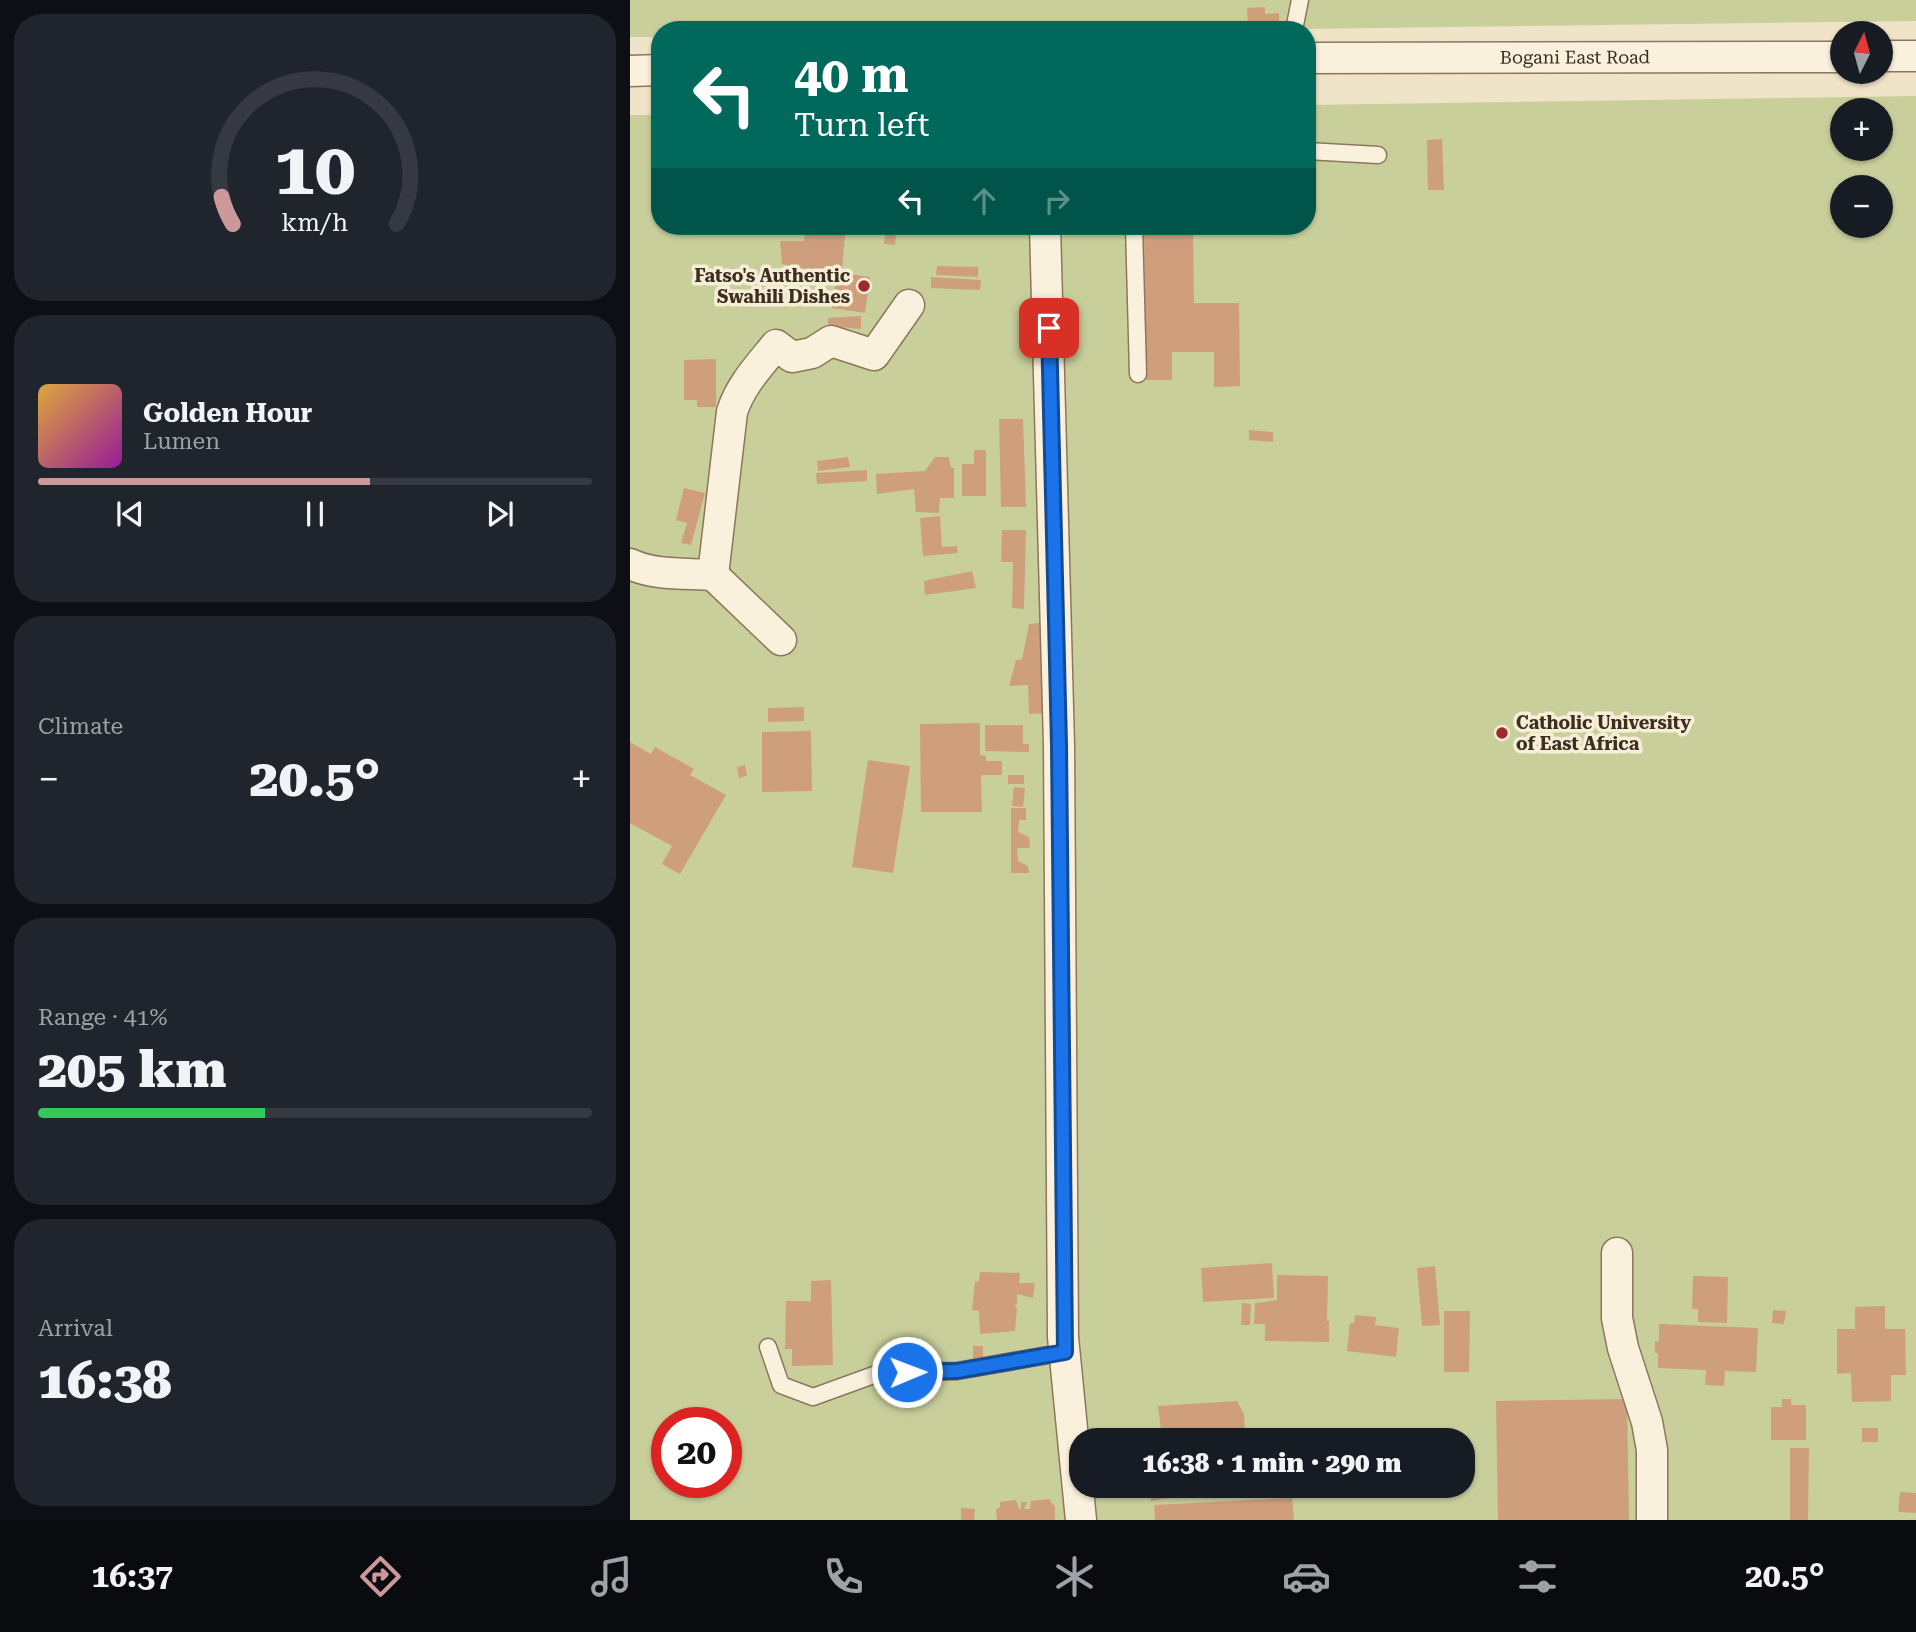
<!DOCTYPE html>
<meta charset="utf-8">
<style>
body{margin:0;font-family:"Roboto Serif",serif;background:#20242c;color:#f1f3f6;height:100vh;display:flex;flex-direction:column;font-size:26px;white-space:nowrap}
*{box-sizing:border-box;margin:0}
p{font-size:23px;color:#9ea1a6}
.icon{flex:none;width:38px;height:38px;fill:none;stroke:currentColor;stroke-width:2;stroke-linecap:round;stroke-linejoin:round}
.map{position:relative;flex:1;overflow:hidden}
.sheet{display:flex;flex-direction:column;gap:14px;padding:14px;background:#0d0f14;width:630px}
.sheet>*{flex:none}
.guide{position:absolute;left:21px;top:21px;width:665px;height:214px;border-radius:28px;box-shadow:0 2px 5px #0004;background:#00695c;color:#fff;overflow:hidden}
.needle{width:46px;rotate:6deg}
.buttons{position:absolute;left:1200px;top:21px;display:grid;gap:14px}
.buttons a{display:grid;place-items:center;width:63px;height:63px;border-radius:50%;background:#171b24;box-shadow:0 2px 5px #0004;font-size:35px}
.speed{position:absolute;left:21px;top:1407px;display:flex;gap:14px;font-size:35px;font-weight:700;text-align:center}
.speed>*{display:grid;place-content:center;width:91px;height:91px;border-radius:50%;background:#171b24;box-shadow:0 2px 5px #0004;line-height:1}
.speed .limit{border:10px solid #d22;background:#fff;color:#111}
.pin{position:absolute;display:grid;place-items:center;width:60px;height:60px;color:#fff;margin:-30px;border-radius:14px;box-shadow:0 4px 10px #0006}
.me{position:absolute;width:77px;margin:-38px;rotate:89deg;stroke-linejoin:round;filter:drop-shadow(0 0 5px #0008)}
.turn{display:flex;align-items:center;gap:24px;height:147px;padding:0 28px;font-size:32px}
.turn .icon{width:91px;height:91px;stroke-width:2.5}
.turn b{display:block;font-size:49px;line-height:60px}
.lanes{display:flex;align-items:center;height:66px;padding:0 28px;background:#0003;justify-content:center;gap:35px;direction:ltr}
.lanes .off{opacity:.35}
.big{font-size:52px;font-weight:800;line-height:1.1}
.sheet .widget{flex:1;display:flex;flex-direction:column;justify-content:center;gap:10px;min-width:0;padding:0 24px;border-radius:28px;background:#20242c}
.sheet .dial{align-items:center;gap:0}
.dial svg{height:182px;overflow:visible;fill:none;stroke:#363941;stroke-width:7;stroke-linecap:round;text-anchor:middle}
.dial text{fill:#f1f3f6;stroke:none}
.song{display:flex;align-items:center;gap:21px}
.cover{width:84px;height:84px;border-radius:10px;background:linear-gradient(135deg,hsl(40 70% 55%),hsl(300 70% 35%))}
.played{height:7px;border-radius:4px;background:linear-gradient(90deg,#cc999b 60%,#363941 60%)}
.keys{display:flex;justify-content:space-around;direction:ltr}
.heat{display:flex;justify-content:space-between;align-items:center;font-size:38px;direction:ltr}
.charge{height:10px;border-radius:5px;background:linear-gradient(90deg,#34c759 41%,#363941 0)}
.trip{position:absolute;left:439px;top:1428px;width:406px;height:70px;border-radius:28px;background:#171b24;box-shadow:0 2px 5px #0004;font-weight:800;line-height:70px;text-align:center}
.dock{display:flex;height:112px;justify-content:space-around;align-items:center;background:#090b0e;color:#9ea1a6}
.dock .icon{width:49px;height:49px}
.dock .current{color:#cc999b}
.dock b{font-size:32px;color:#f1f3f6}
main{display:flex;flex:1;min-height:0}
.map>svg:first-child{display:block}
.green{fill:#c9cf9b;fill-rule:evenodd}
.building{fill:#cf9f7d}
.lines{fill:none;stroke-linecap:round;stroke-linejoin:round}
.service-casing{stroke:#8d765c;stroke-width:19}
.minor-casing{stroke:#8d765c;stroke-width:33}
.service{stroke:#faf1dc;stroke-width:16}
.minor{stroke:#faf1dc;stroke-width:30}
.route-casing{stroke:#114b97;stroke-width:18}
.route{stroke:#1a73e8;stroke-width:12}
.poi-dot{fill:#9e2a2b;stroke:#f7eed8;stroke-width:2.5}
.labels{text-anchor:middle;stroke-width:7;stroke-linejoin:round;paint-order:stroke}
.street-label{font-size:18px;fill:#3d2e20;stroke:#f7eed8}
.poi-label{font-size:18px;font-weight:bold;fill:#3d2e20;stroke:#f7eed8;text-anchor:end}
</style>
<main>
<section class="sheet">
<div class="widget dial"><svg viewBox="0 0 100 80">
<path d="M14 69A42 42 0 1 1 86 69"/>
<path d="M14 69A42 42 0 0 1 9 57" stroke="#cc999b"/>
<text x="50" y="56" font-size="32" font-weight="700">10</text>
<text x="50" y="72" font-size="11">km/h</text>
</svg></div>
<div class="widget">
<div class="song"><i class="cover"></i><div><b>Golden Hour</b><p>Lumen</p></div></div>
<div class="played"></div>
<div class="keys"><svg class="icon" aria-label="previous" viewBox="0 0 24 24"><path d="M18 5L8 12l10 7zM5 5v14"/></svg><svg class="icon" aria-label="pause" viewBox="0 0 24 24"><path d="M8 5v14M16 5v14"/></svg><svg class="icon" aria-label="next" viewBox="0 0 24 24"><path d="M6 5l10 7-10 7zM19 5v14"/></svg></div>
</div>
<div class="widget"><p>Climate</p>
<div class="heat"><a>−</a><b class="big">20.5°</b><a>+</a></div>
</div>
<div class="widget"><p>Range · 41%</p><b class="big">205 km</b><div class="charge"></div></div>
<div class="widget"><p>Arrival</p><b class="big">16:38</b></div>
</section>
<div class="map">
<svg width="1286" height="1520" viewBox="0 0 1286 1520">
<rect width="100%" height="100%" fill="#f0e4c8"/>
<!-- green -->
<path class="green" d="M0,0H1286V21L593,30H30V37H0Z
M1286,96V1520H0V115H30V226H677V105ZM1213,110H1251V149H1213ZM1213,187H1251V226H1213ZM37,1423H96V1482H37ZM452,1440H833V1486H452Z"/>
<!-- building -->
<path class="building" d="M635,7V14L649,13V25L618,26L617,8Z
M812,139L814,190H798L797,140Z
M176,226H216L212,268L203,274L152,264L150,241H174Z
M256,226H267L265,245L254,244Z
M563,233L564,303H609L610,386L584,387V352H542V380H516L514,234Z
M307,266L348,267V277L306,275Z
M207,272L240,277L235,313L202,308Z
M301,277L351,280L350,290L301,288Z
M231,316V329L198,326V318Z
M86,359V407H67V400H54V360Z
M369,419H393L396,507H371Z
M619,430L643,432V442L619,440Z
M344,450H356V496H332V464H344Z
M218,457L220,467L188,471L187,461Z
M305,457H319L321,468H324V498H310L309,513L286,512L284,489L247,494L246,474L295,471Z
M237,470V481L187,484L186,473Z
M54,488L75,493L61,545L51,543L57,523L46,520Z
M310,516L312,547L327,546L328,553L293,556L290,518Z
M372,530H396L394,609L382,608L383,562H371Z
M342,571L346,588L295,595L294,581Z
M420,622L418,713L399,714L398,685L379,686L386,660L392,659L399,624Z
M174,707V721L138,722V708Z
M350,723V755L356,756V761H372V775H351L352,812H291L290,724Z
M355,725H393V744H399V752L355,751Z
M181,731L182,791L132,792V732Z
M0,742L21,754L25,747L64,769L60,775L96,795L50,874L32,864L42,846L0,823Z
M238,760L280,766L263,873L222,867Z
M115,765L117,776L109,778L107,767Z
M378,775H394V784H378Z
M384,787L395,788L393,807L382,806Z
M381,808H396V820H389L388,832L399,837L400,848H387L388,861L398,866L399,873H381Z
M642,1263L644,1298L573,1302L571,1268Z
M805,1266L810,1325L792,1326L787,1268Z
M350,1272L390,1273L389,1283H405L403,1298L387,1294V1304L384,1306L387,1308L385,1331L350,1334L349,1311L342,1310L345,1282L349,1281Z
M647,1275L698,1276L697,1321H699V1342L635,1341V1324H624L625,1303L647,1300Z
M1063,1276L1098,1277L1097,1323L1068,1322V1309H1062Z
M201,1280L203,1365L162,1366V1349H155L156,1301H181V1281Z
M612,1303L621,1304L620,1325H611Z
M1255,1306V1329H1275L1276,1375H1261V1401L1222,1402L1221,1373L1207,1374V1329H1225V1307Z
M1143,1310L1156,1311L1154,1324L1142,1323Z
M814,1311H840L839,1372H814Z
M725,1315L746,1317L745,1325L769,1328L766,1357L717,1351L720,1323H724Z
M1029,1324L1128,1328L1126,1372L1095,1371L1094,1386L1075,1385L1076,1370L1028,1368V1353H1025V1341H1029Z
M343,1346H353V1361H343Z
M997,1399L999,1520H868L866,1401Z
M1152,1399H1161V1405H1176V1440H1141V1407H1152Z
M607,1401L614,1414L615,1433L532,1437L528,1406Z
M1232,1428H1248V1442H1232Z
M1160,1448H1179L1178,1520H1160Z
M511,1486H538L540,1498L521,1501L520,1492L512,1493Z
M1270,1492L1286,1493V1513L1268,1512Z
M662,1498L664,1520H525L524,1505Z
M419,1499L425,1507V1520H367L366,1509L370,1508V1502L386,1500L389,1508L391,1509V1502H397L394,1509H400L401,1501Z
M331,1508L345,1509L344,1520H331Z"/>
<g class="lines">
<!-- service casing -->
<g class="service-casing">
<path id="service" d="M664,30L670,0
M677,151L748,155
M504,226L508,374
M138,1347L151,1385L183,1397L252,1372L327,1371L435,1352"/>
</g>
<!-- minor casing -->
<g class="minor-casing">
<g id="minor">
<path d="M1251,56H1286"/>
<path id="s1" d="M677,58L1213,57"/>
<path d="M0,71L30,70"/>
<path d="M415,226L429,745L433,1337L451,1520"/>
<path d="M0,564C25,576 56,573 83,575L102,412C110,386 129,366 146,345L162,357L182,353L201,341L244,355L279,305"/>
<path d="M83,575L151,640"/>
<path d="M987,1253V1318L993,1348L1017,1422L1022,1450V1520"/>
</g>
</g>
<!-- service -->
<use href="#service" class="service"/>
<!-- minor -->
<use href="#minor" class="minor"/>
</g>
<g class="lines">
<!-- route casing -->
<g class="route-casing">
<path id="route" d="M277,1372L327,1371L435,1352L429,745L419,328"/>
</g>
<!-- route -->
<use href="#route" class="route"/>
</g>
<!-- markers -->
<g class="poi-dot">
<circle cx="234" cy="286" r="7"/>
<circle cx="872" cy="733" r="7"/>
</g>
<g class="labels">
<!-- street labels -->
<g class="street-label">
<text dy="6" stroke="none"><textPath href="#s1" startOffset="268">Bogani East Road</textPath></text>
</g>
<!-- poi labels -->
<g class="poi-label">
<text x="220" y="282">Fatso's Authentic<tspan x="220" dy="21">Swahili Dishes</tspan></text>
<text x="886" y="729" text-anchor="start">Catholic University<tspan x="886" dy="21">of East Africa</tspan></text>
</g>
</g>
</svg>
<div class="buttons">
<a><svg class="needle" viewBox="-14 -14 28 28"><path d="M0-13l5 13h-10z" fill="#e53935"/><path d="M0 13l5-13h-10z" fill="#9ea1a6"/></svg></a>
<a>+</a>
<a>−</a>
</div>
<div class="speed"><div class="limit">20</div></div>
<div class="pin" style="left:419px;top:328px;background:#d93025"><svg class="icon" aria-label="arrive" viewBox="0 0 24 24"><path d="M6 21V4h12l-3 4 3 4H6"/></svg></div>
<svg class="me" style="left:277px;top:1372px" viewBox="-20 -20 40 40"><circle r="17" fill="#1a73e8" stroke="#fff" stroke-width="3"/><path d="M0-11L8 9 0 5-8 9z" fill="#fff"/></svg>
<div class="trip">16:38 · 1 min · 290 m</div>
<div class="guide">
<div class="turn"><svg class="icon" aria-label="left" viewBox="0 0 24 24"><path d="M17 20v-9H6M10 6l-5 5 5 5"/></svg><div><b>40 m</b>Turn left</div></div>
<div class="lanes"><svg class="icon" aria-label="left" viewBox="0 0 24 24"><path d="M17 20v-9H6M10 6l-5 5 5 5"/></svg><svg class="icon off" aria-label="ahead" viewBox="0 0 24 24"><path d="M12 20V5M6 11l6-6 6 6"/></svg><svg class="icon off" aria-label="right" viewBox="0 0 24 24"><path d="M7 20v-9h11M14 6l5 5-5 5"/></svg></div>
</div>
</div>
</main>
<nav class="dock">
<b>16:37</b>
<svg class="icon current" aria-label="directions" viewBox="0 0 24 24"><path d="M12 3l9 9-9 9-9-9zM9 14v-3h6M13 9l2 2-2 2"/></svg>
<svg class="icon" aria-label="music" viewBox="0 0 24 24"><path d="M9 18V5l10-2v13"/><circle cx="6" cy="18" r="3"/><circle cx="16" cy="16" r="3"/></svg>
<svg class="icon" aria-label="phone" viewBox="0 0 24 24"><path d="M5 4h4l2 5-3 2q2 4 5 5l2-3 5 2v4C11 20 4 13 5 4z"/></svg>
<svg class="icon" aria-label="climate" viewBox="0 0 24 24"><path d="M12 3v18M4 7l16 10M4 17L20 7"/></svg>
<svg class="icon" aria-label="car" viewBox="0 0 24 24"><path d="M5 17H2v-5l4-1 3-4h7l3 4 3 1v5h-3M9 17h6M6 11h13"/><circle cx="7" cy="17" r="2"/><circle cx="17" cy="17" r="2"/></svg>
<svg class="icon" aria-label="filters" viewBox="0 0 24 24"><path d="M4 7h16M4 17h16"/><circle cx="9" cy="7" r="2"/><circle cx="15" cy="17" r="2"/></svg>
<b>20.5°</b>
</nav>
